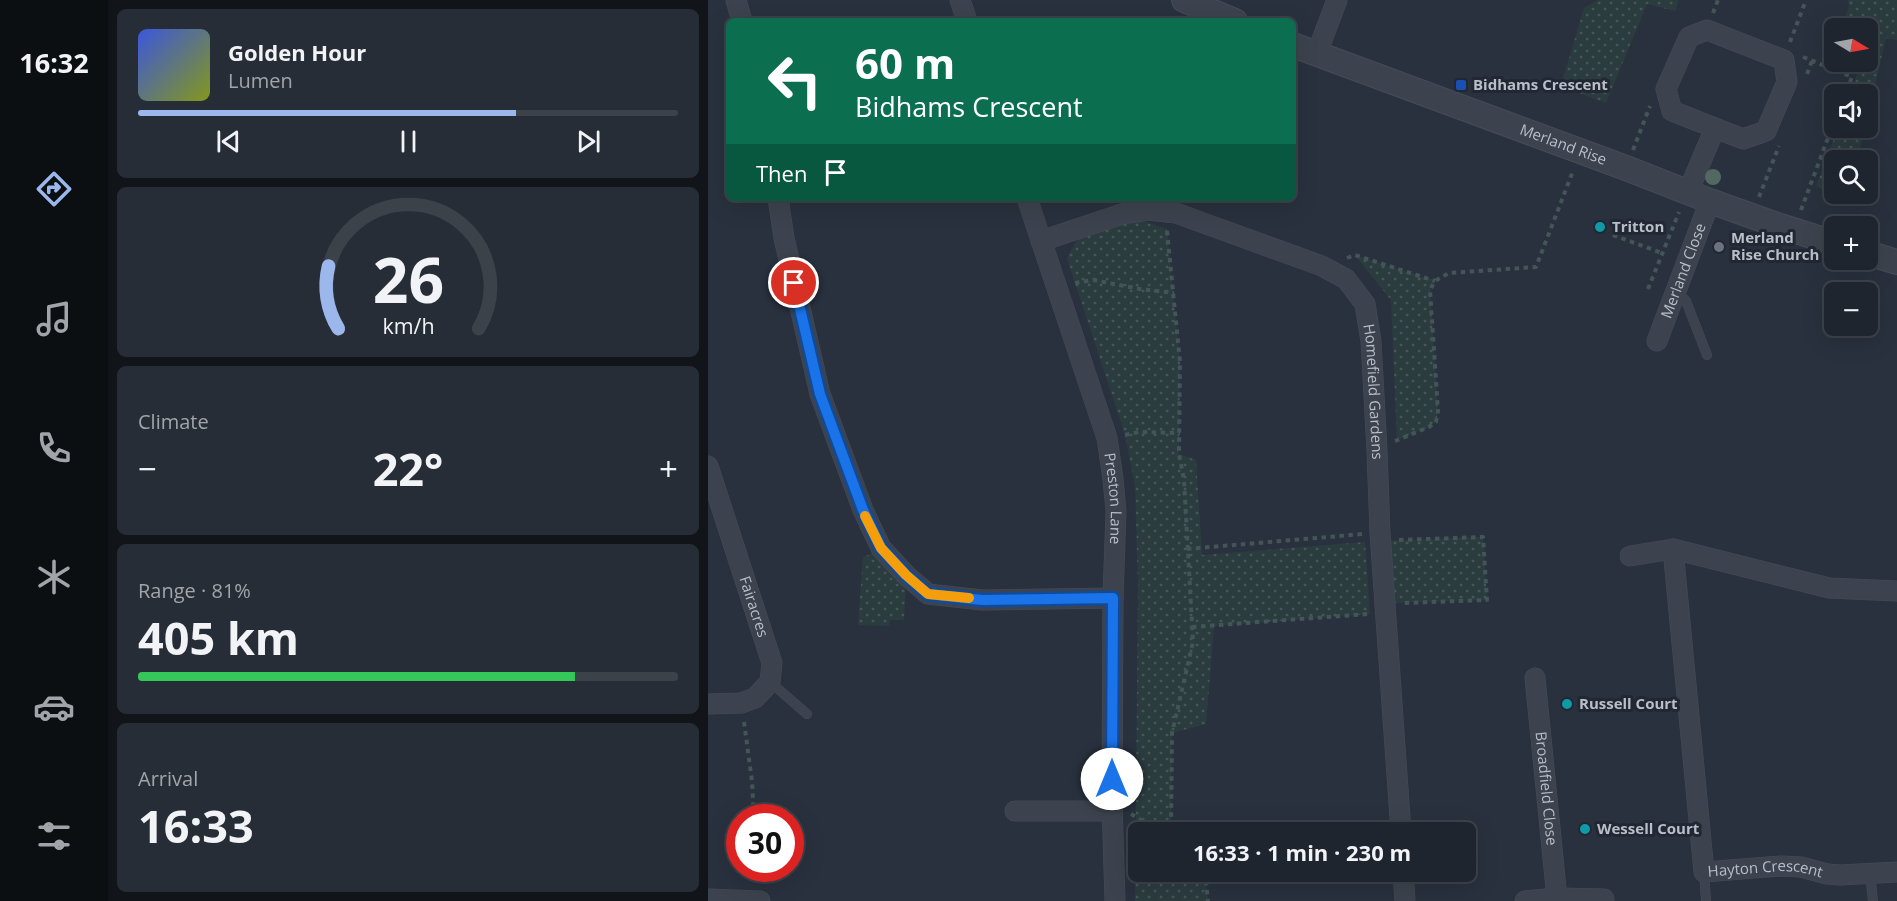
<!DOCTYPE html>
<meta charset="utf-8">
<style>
body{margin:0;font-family:"Open Sans",sans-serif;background:#272d36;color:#f1f3f6;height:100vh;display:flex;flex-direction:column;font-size:22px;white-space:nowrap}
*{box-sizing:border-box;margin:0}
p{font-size:20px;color:#a1a5aa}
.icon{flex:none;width:33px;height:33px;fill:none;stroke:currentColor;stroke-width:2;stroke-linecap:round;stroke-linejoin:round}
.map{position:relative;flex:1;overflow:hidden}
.drawer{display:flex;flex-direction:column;gap:9px;padding:9px;background:#111419;width:600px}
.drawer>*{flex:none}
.top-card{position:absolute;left:18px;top:18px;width:570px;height:183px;border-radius:9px;box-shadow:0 6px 24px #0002,0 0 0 2px #3c424a;background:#0b6e4f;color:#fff;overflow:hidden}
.needle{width:39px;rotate:100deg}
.buttons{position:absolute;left:1116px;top:18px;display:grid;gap:12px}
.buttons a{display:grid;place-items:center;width:54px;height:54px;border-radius:9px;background:#1f252e;box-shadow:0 6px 24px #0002,0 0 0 2px #3c424a;font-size:30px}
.speed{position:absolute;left:18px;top:804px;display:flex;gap:12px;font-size:30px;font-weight:700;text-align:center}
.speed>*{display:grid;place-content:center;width:78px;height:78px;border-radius:50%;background:#1f252e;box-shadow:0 6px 24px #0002,0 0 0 2px #3c424a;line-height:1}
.speed .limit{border:9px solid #d22;background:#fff;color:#111}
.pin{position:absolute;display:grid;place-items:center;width:51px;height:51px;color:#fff;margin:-26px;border:3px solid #fff;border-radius:50%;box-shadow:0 2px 6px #0007}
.me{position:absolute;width:66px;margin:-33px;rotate:0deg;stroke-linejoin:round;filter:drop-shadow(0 0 4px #0008)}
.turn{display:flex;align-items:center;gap:21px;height:126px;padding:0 30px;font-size:27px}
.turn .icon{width:78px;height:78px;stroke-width:2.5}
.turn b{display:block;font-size:42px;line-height:51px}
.then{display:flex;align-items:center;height:57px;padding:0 30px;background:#0003;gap:12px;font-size:22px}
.big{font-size:45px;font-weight:700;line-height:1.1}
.drawer .card{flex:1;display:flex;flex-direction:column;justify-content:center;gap:9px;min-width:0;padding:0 21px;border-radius:9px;background:#272d36}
.drawer .dial{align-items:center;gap:0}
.dial svg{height:156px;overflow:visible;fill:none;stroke:#3c424a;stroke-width:7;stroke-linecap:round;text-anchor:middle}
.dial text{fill:#f1f3f6;stroke:none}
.song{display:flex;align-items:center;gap:18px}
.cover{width:72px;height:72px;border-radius:9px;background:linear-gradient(135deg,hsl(230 70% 55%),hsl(70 70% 35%))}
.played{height:6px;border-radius:3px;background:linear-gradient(90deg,#9bb7ec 70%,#3c424a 70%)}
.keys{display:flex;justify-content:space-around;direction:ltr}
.heat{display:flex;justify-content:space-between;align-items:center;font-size:33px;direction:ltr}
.charge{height:9px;border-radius:4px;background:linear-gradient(90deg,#34c759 81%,#3c424a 0)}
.trip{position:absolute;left:420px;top:822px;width:348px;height:60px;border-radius:9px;background:#1f252e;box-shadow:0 6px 24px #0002,0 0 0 2px #3c424a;font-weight:700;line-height:60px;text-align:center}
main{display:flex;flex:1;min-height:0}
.menu{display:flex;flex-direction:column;width:108px;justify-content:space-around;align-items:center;background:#0c0f12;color:#a1a5aa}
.menu .icon{width:42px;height:42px}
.menu .selected{color:#9bb7ec}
.menu b{font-size:27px;color:#f1f3f6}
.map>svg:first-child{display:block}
.grass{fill:url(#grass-dots)}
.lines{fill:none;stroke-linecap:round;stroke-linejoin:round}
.service-casing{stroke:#464c57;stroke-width:10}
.minor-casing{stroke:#464c57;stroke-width:21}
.tertiary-casing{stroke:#464c57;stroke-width:26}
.path{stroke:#445557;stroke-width:4;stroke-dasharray:4.5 4.5;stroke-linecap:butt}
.service{stroke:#3d434e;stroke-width:9}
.minor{stroke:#3d434e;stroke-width:20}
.tertiary{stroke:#3d434e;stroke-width:24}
.tree{fill:#526961}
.route-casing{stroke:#114b97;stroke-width:15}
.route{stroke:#1a73e8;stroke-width:10}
.slow{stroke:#f59e0b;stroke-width:10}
.transit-dot{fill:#1a4fb4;stroke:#222833;stroke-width:2}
.culture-dot{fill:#0f9aa8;stroke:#222833;stroke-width:2}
.worship-dot{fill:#6b7280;stroke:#222833;stroke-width:2}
.labels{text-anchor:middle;stroke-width:6;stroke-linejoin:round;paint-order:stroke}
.poi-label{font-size:15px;font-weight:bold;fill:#b9bfc9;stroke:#222833;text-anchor:start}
.street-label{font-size:15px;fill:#b9bfc9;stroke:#222833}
</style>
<main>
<nav class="menu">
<b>16:32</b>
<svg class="icon selected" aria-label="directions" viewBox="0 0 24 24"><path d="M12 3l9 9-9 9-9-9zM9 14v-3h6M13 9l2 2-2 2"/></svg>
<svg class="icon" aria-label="music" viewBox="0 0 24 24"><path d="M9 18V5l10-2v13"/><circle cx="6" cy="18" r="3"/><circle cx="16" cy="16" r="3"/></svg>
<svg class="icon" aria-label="phone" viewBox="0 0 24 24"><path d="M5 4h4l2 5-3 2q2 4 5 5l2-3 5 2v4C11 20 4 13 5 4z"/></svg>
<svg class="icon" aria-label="climate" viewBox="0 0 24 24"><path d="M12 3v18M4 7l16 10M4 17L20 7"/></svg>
<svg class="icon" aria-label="car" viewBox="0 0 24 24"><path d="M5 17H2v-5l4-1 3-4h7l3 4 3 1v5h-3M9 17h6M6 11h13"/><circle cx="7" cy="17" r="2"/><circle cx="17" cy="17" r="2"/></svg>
<svg class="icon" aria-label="filters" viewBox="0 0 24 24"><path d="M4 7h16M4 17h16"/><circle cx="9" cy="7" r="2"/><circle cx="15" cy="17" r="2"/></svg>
</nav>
<section class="drawer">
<div class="card">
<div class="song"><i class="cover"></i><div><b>Golden Hour</b><p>Lumen</p></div></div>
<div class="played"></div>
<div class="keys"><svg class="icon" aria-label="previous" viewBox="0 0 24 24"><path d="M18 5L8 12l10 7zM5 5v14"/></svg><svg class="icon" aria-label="pause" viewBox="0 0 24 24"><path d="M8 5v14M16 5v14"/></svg><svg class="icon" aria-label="next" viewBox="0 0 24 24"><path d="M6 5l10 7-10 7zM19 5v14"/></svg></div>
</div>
<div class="card dial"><svg viewBox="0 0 100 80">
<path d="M14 69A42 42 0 1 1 86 69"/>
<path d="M14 69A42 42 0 0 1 9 37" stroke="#9bb7ec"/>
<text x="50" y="56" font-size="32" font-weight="700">26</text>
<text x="50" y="72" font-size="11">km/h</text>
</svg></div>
<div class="card"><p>Climate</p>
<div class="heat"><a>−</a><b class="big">22°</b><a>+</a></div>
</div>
<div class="card"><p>Range · 81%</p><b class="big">405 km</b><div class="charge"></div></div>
<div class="card"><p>Arrival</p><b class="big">16:33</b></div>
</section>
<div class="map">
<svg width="1189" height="901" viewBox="0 0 1189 901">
<defs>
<pattern id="grass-dots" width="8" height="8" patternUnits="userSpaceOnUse" patternTransform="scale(1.5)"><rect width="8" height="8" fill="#2b3c3f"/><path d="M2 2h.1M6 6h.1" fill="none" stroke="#485659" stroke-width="1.8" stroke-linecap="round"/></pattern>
</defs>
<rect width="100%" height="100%" fill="#29313e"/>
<!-- grass -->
<path class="grass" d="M890,0H971L967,11L939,4L898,103L853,86L876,8Z
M1140,0H1189V40L1178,38L1160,117V94H1142L1149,74L1121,63L1126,46V62H1160V28H1133L1141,6Z
M1130,128H1157L1149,160H1126V194H1142L1140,199L1108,186Z
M414,214L459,229L472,362L471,454L488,460L494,555L657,542L662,614L506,626L498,724L464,733L463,832H430V872H497L500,901H427L430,585L427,486L417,435L359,258L376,227Z
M647,255L727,281L722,290L730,411L728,422L721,427L689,440L683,300Z
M775,537L779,600L678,603L672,541Z
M168,552L198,578L196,620H182L181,626L150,625L155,557Z"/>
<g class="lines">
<!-- service casing -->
<g class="service-casing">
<path id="service" d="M968,291L978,301L999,355
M62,682L99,714
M996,872L998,901
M1162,873L1165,901"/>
</g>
<!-- minor casing -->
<g class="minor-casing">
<g id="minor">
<path d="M28,0L34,21"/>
<path d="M252,0L259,21"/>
<path d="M999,30L1076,60L1079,82L1058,131L1035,139L964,111L958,89L981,37Z"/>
<path d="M609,53L629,0"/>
<path d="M980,192L1007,128"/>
<path d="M70,198L76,238L112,394L155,510L173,548L198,575L220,594L274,600L405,598"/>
<path id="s1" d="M319,198L399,438L405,479L408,511L405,598L404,802L407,901"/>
<path id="s2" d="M333,241L414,214L440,210L468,213L614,266L638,279L657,304L663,341L669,451L672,533L693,832"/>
<path id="s3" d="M949,341L1002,201"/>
<path id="s4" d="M0,466L64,663L62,682L47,698L33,703L0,704"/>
<path d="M922,556L965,549"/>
<path id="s5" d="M1189,591L1121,588L965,549L996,872L1073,866L1093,867L1119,874L1132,875L1189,872"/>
<path id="s6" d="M827,678L849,898"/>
<path d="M307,811H404"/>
<path d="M695,872L697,901"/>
<path d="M0,899L52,901"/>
<path d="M817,901L849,898L896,899"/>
</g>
</g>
<!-- tertiary casing -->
<g class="tertiary-casing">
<g id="tertiary">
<path d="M476,0L527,21"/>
<path id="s7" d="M585,45L918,168L1002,201L1072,226L1126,243"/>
<path d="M1160,253L1189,262"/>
</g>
</g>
<!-- path -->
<path class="path" d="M1005,13L1010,0
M1082,42L1098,0
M1095,57L1144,77L1137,94
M1099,74L1104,61
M925,150L942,106
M1051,197L1071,146
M1093,210L1126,122
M459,231L472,362L471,454L476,480L485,642L464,733L463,832
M905,235L954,253
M639,258L647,255L727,281
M367,283L385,280L432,289L466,293
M940,289L971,212
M417,435L431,432L472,433
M687,441L721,427L728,422L730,411L722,290L727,281L741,273L828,267L865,171
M691,540L775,537L779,600L696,603
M479,549L655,534
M484,627L660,614
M36,722L44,781L46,818
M423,814L453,832
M48,868L49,883
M497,872L500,901"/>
<!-- service -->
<use href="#service" class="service"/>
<!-- minor -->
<use href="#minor" class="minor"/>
<!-- tertiary -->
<use href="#tertiary" class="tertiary"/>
</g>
<!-- trees -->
<circle class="tree" cx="1005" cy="177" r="8"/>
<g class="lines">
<!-- route casing -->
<g class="route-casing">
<path id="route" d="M86,283L112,394L155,510L173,548L198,575L220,594L274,600L405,598L404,779"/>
</g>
<!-- route -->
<use href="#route" class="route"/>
<!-- slow -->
<path class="slow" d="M157,516L173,548L198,575L220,594L261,598"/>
</g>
<!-- markers -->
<rect class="transit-dot" x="747" y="79" width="12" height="12" rx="3"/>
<g class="culture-dot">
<circle cx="892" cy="227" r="6"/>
<circle cx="859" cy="704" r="6"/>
<circle cx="877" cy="829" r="6"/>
</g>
<circle class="worship-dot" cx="1011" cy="247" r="6"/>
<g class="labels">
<!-- poi labels -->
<g class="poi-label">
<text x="765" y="90">Bidhams Crescent</text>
<text x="904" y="232">Tritton</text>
<text x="1023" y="243">Merland<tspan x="1023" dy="17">Rise Church</tspan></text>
<text x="871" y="709">Russell Court</text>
<text x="889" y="834">Wessell Court</text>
</g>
<!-- street labels -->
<g class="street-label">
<text dy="5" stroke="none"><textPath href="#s7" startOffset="288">Merland Rise</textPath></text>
<text dy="5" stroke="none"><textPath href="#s3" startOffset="75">Merland Close</textPath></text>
<text dy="5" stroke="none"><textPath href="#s2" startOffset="442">Homefield Gardens</textPath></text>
<text dy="5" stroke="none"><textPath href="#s1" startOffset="314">Preston Lane</textPath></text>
<text dy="5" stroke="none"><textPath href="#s4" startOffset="148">Fairacres</textPath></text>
<text dy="5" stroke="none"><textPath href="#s6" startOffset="111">Broadfield Close</textPath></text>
<text dy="5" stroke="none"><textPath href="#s5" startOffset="615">Hayton Crescent</textPath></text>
</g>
</g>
</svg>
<div class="buttons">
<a><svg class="needle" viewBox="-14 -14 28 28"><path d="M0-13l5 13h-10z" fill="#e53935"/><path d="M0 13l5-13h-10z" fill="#a1a5aa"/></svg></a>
<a><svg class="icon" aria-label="sound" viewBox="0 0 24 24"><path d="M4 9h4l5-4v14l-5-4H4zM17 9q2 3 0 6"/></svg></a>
<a><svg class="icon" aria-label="search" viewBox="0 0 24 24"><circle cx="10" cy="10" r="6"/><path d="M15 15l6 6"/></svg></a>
<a>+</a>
<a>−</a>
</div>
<div class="speed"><div class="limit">30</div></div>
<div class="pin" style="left:86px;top:283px;background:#d93025"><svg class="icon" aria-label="arrive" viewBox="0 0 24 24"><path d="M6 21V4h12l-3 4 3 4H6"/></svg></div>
<svg class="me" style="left:404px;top:779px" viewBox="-20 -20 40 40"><circle r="19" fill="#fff"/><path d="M0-13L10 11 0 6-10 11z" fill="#1a73e8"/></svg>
<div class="trip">16:33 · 1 min · 230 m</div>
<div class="top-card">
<div class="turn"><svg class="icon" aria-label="left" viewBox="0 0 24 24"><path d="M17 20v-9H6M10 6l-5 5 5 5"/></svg><div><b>60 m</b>Bidhams Crescent</div></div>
<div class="then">Then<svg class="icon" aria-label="arrive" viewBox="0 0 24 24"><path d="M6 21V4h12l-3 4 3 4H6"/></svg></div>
</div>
</div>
</main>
